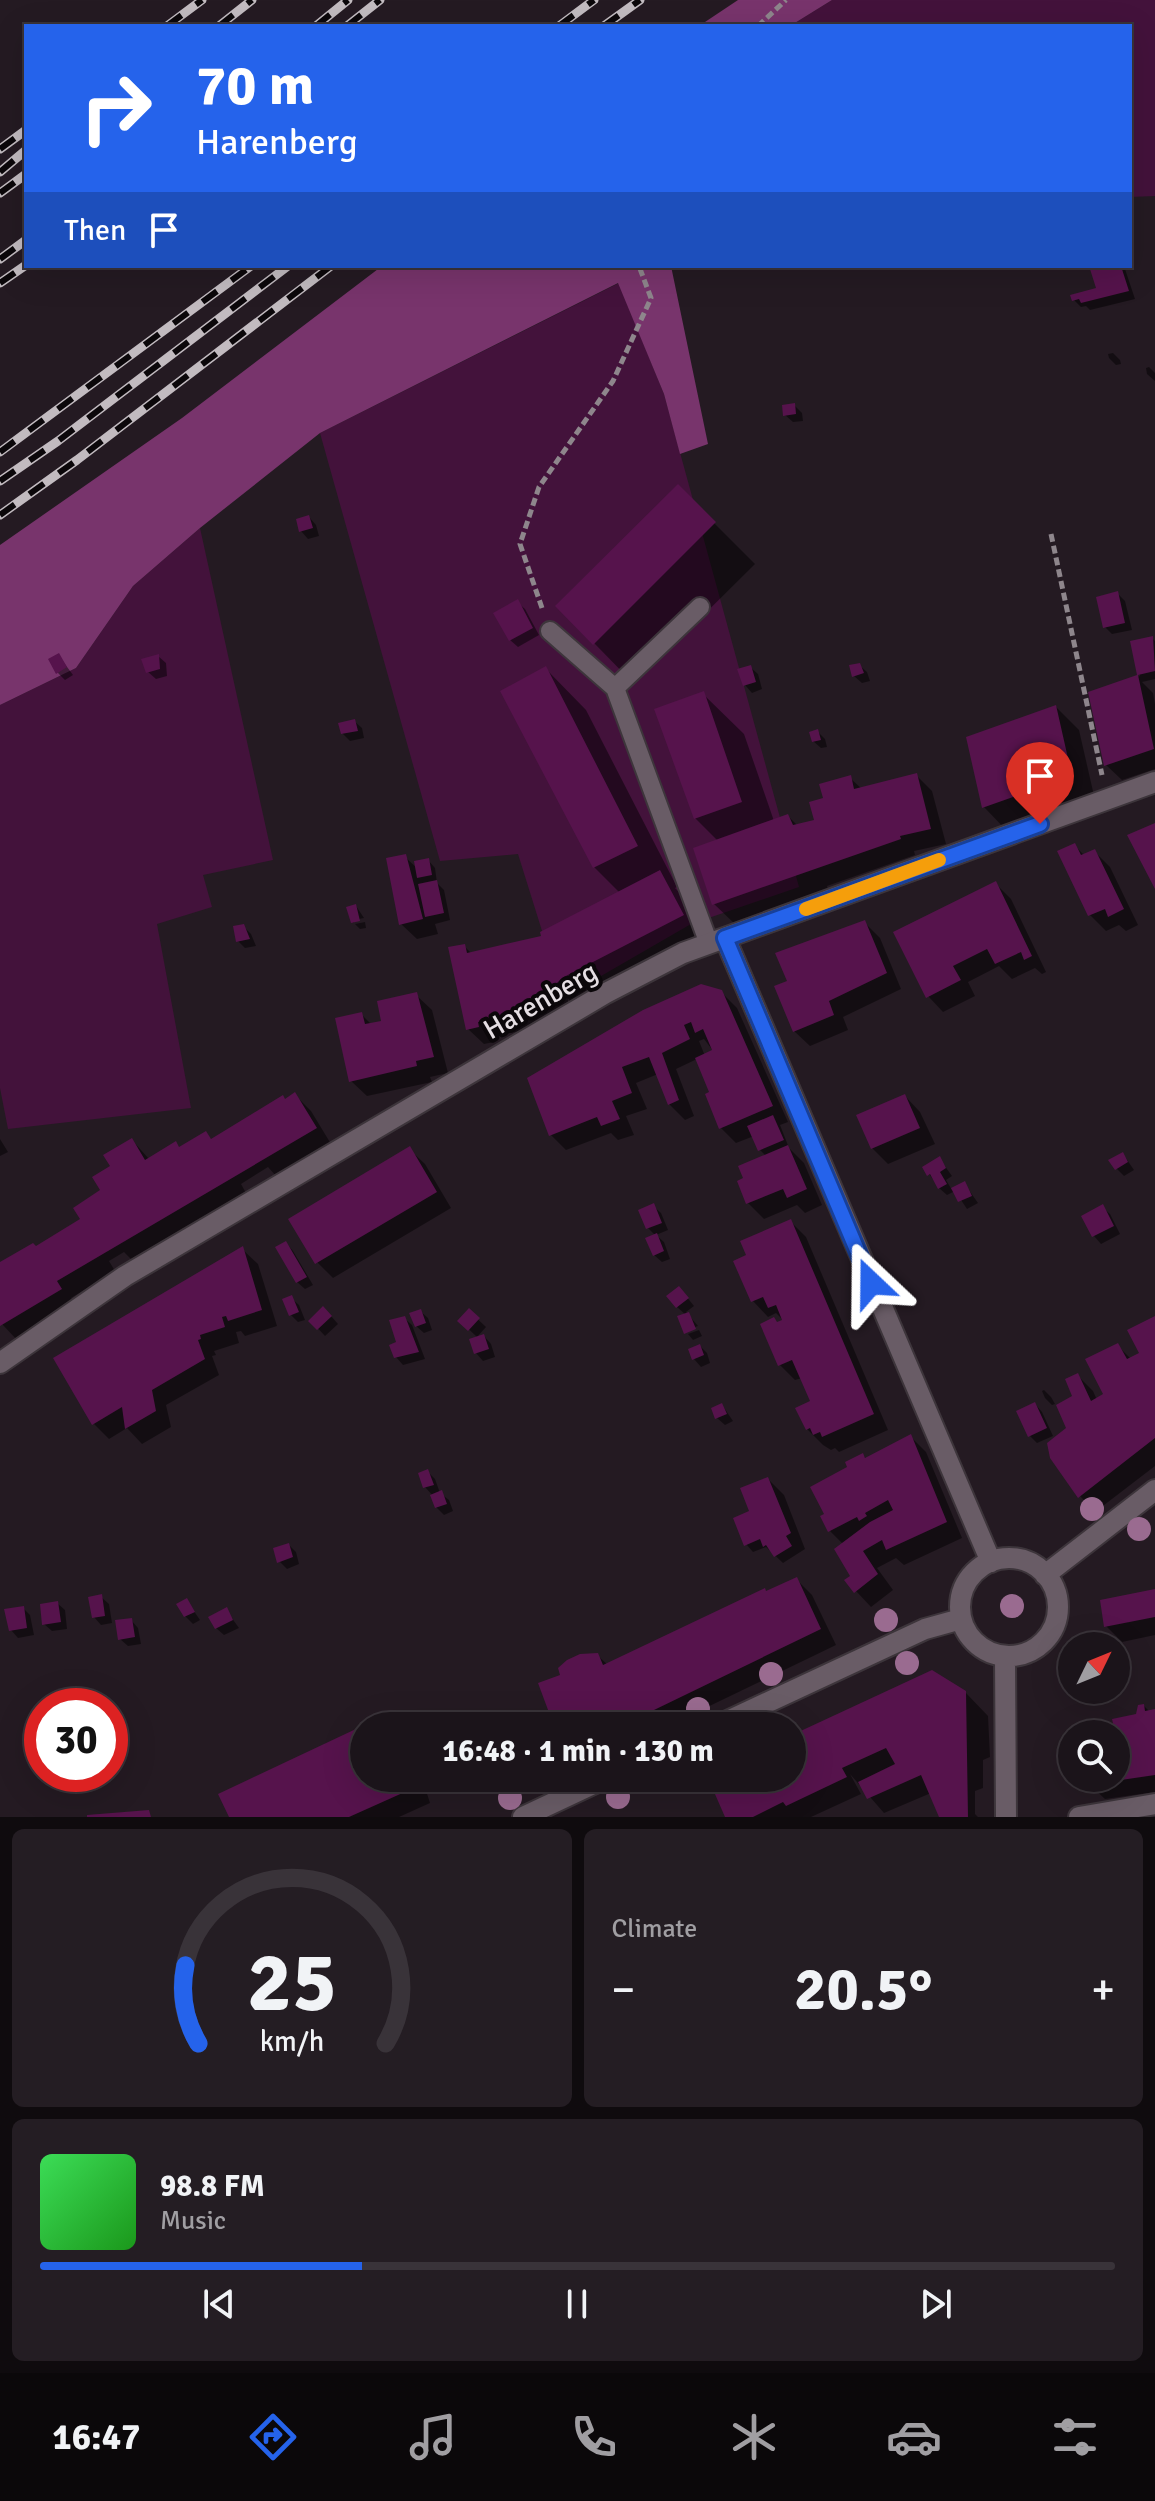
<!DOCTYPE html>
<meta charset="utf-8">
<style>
body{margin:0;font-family:Signika,sans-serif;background:#241d23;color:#f1f3f6;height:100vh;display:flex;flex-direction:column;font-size:30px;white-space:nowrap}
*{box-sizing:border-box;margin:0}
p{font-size:26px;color:#a09ea2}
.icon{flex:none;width:44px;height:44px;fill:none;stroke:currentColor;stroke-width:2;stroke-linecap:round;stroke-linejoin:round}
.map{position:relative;height:1817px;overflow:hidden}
.details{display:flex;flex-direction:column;gap:12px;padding:12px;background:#0f0b0e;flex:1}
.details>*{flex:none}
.banner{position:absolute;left:24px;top:24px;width:1108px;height:244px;border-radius:0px;box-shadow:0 8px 32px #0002,0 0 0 2px #393339;background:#2563eb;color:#fff;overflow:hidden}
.needle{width:52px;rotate:47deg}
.tools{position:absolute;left:1058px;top:1632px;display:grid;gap:16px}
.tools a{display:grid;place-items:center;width:72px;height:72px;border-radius:50%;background:#1b141a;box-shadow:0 8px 32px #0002,0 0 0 2px #393339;font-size:40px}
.speed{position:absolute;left:24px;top:1688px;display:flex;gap:16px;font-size:40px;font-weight:700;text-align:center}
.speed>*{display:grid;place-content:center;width:104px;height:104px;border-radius:50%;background:#1b141a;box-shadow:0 8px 32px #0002,0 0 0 2px #393339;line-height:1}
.speed .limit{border:12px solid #d22;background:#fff;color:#111}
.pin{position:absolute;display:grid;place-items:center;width:68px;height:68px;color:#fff;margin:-82px -34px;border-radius:50% 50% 50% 0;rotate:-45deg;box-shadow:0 0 8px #0007}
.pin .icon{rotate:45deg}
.me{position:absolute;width:88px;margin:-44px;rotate:337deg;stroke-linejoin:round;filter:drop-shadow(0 0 6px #0008)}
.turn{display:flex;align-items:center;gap:28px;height:168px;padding:0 40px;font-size:36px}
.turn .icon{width:104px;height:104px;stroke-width:2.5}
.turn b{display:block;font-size:56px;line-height:68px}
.then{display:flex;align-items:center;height:76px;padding:0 40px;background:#0003;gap:16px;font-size:30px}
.big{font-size:60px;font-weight:800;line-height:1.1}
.details .tile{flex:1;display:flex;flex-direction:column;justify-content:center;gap:12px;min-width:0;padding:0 28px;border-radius:12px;background:#241d23}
.details .dial{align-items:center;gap:0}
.dial svg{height:208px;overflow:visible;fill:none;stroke:#393339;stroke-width:7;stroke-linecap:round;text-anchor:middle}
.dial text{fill:#f1f3f6;stroke:none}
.song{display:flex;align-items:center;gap:24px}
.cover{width:96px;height:96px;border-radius:12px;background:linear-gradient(135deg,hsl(130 70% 55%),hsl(120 70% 35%))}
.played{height:8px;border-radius:4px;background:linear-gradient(90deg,#2563eb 30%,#393339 30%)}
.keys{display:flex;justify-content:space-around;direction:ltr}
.heat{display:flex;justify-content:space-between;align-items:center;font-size:44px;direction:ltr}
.details .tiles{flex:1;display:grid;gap:12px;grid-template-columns:1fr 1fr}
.tile:last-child{grid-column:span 2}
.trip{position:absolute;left:350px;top:1712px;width:456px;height:80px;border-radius:40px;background:#1b141a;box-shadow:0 8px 32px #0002,0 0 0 2px #393339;font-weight:800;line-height:80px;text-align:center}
.tabs{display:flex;height:128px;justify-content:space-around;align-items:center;background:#0b080a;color:#a09ea2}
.tabs .icon{width:56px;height:56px}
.tabs .selected{color:#2563eb}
.tabs b{font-size:36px;color:#f1f3f6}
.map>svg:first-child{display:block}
.green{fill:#43123b}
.forest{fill:#78346c}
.shadow{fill:#0007;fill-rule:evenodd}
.building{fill:#56134c}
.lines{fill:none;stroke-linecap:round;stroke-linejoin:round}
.lane-casing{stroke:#3d353b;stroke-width:22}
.street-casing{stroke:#3d353b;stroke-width:24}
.path{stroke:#8e868c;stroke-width:5;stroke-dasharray:8 4;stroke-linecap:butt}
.lane{stroke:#695c66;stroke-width:18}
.street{stroke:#695c66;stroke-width:20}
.rail-casing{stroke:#c2bbc0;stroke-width:9}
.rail{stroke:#0b070a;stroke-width:6;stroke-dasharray:18;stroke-linecap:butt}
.tree{fill:#9a6b90}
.route-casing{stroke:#184099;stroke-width:20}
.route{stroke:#2563eb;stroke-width:14}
.slow{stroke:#f59e0b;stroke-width:14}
.labels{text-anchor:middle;stroke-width:8;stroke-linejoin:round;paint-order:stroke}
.street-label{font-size:28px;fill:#e5dee3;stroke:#0b070a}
</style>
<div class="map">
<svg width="1155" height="1817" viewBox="0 0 1155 1817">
<rect width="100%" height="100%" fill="#241a22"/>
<!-- green -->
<path class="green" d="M832,0H1155V196L1130,197V26H790Z
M619,283L664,394L799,887L691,924L563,998L518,854L440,861L320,433Z
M200,528L273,860L203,875L212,907L157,924L191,1108L8,1129L0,1088V705L76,668L133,586Z"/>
<!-- forest -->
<path class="forest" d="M738,0H832L790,26H699Z
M382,266H671L708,444L680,454L664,394L618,283L320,433L200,528L133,586L76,668L0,705V545L182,418Z"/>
<!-- shadow -->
<path class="shadow" d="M1104,266H1123L1125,269L1135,299L1090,310L1086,306L1081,307L1074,300L1098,290Z
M1113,353L1120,360L1121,364L1116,365L1109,358L1108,354Z
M1149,367L1155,373V381L1147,374L1146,368Z
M794,405L802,413L803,421L793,422L785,415Z
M678,487L755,564L634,684L558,606Z
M309,517L316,525L319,536L308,539L301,531Z
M1117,593L1125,601L1132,630L1112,634L1105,627Z
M517,602L525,609L539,635L518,647L510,640Z
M1152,638L1155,641V679L1142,682L1153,693L1155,704V769L1122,780L1106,765L1090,693L1140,676L1133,643Z
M59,656L73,675L65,680L58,673Z
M158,656L166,663L167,676L156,679L148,672Z
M859,665L867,672L870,681L862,683L854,676Z
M750,667L758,674L762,689L752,693L745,685Z
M546,669L586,710L677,887L675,888L683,896L705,938L578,1009L568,999V1003L520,1031L492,1037L494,1042L484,1044L468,1029L464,946L472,954L540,938L620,893L594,867Z
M703,694L744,734L774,821L788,816L798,826L817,821L850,778L862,789L916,775L932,791L946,844L914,851L915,855L827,886L830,896L738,927L714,904L718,841L695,818Z
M1056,707L1079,730L1095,800L1007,831L984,807L969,738Z
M354,721L362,728L364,738L350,741L342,733Z
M818,732L825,739L827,747L821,748L813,741Z
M1074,845L1085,856L1094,851L1110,867L1138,925L1126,931L1119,925L1106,931L1090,915Z
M405,857L418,869L428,860L435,868L437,883L444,890L450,920L435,924L438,934L417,939L401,924Z
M995,883L1011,899L1046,972L1042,974L1035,968L1012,979L999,966L968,982L975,996L943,1012L928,996Z
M356,906L364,918L354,920V923L353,922Z
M365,922L366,928L360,929L355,924Z
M864,922L880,938L901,989L843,1017L848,1030L810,1046L794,1031L789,982Z
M243,926L251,934L256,946L245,948L238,941Z
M721,992L737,1008L788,1122L780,1125L789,1148L804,1163L822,1205L805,1213L797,1205L764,1219L748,1203L766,1156L760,1150L754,1136L736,1143L721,1128L712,1093L697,1059L676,1069L694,1116L685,1120L669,1104L658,1074L636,1083L647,1109L626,1116L634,1135L618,1140L611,1133L566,1150L551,1135L530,1079ZM704,1039L714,1052L705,1056L699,1041Z
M416,995L432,1010L448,1073L430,1077L432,1082L367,1096L351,1081L361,1014L372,1025L383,1022Z
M295,1095L311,1111L331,1144L276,1176L268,1167L241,1184L246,1193L133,1261L124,1252L109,1261L115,1271L71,1298L76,1305L17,1340L2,1324L0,1265L36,1248L82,1220L103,1191L113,1167L132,1140L149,1159L180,1148L205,1133L212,1140Z
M905,1096L920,1112L935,1144L888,1164L872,1148Z
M0,1139L8,1152L0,1156Z
M409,1149L425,1164L451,1208L333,1278L317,1262Z
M1123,1154L1134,1170L1124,1176L1116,1168Z
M939,1158L952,1176L946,1180L952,1190L964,1183L978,1203L967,1209L955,1191L947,1195L939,1188L925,1168Z
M653,1206L661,1213L668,1230L656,1235L664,1242L670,1259L662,1262L654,1255L655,1235L648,1228Z
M1102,1207L1110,1214L1120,1234L1101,1244L1094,1236L1084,1217Z
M790,1221L806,1237L888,1430L839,1452L835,1448L831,1450L823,1445L807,1429L813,1402L802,1378L795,1380L780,1365L778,1324L784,1321L776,1313L768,1317L753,1301L749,1256Z
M286,1243L293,1251L313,1285L305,1289L297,1282Z
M242,1249L258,1264L277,1326L245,1336L241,1331L236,1332L239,1343L214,1351L216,1355L212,1356L219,1375L166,1405L171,1427L142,1444L127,1428L109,1439L93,1423Z
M686,1296L694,1306L686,1312L698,1326L686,1330V1333V1315L677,1307Z
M291,1298L299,1305L305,1320L298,1322L291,1315Z
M420,1311L428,1318L432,1330L424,1333L416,1326Z
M469,1311L486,1327L477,1337L460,1321Z
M331,1316L338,1324L325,1336L311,1321Z
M404,1318L412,1325L425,1359L403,1365L396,1357Z
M1155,1318V1466L1095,1512L1080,1496L1068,1429L1077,1375L1093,1391L1097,1400L1105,1394L1118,1346L1131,1359L1141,1354Z
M699,1330L702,1336L693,1340L688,1334Z
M484,1336L491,1344L495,1357L483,1361L476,1353Z
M700,1346L707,1353L710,1363L701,1367L694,1359Z
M1044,1390L1051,1397L1055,1404L1052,1405L1045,1398L1042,1391Z
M1035,1404L1042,1412L1053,1436L1037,1443L1030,1436Z
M722,1405L733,1421L725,1425L717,1418Z
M911,1437L926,1452L962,1538L904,1565L896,1558L877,1568L893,1590L871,1607L856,1591L844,1545L830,1531L850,1468L863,1455L867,1460Z
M427,1471L435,1479L440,1493L449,1500L453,1511L444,1515L436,1507L433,1496L425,1487Z
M768,1479L784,1495L805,1549L783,1563L766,1547L753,1552L746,1544L752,1512Z
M289,1545L296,1552L299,1564L287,1569L279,1561Z
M796,1579L812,1595L836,1645L668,1726H556L562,1676L597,1655L608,1665Z
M1155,1591V1635L1122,1642L1106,1626Z
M101,1597L109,1604L112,1623L101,1625L94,1617Z
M187,1601L200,1620L193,1624L185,1616Z
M57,1603L65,1610L67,1629L52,1631L44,1624Z
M23,1608L30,1615L34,1635L18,1638L11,1630Z
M226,1610L239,1628L224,1635L216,1628Z
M131,1620L138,1628L141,1644L128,1646L120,1639Z
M965,1692L988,1716L990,1757L983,1760V1788L975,1791V1814L978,1817H940L931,1793L884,1813L850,1774L861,1794L811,1817H728L710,1778H792V1738Z
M1144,1706L1150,1712L1155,1711V1792L1105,1799L1089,1784L1088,1778H1116V1734H1090L1116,1730L1138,1715Z
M364,1728V1778H422L430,1803L399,1817H231Z"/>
<!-- building -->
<path class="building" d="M1098,266H1121L1129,291L1081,303L1079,299L1072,301L1070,295L1096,288L1090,269Z
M795,403L796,414L783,416L782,405Z
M678,484L716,522L593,645L555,606Z
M309,515L313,528L299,532L296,519Z
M1118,591L1125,623L1103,628L1096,597Z
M518,599L533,628L509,641L493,613Z
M1153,636L1155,671L1138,675L1154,749L1104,766L1088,692L1137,675L1130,641Z
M59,653L67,667L56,674L48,659Z
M159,654L160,669L146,673L141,659Z
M860,663L864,673L852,677L849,665Z
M751,665L756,682L743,686L737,669Z
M546,666L638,846L593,868L500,691Z
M704,691L742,802L694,819L654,709Z
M1056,705L1072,776L982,808L966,737Z
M355,719L358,731L341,734L338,723Z
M818,729L821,740L812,742L809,732Z
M917,773L931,829L900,836L901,839L712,905L693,848L788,814L793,825L814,820L809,802L823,798L819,784L851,775L854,789Z
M1155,823V889L1127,835Z
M1075,843L1081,855L1095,849L1124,909L1108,917L1105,909L1088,916L1057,851Z
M406,854L423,919L399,925L386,858Z
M429,858L432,875L417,878L414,861Z
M660,870L684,915L562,978L553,987L504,1016L478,1022L479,1027L466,1030L448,947L465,944L467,953L541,936L540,932Z
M437,880L444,913L425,917L418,884Z
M996,881L1032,956L1024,960L1021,952L995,964L987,949L953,966L961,980L926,998L893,932Z
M356,904L360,921L351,923L346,907Z
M865,920L887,973L829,1001L834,1015L793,1032L774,986L787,981L775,953Z
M244,924L250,939L236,942L233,926Z
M701,984L722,990L773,1106L719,1129L705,1094L709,1092L695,1058L712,1050L703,1029L695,1033L691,1022L684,1025L690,1039L662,1053L679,1100L668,1105L649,1057L622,1067L632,1093L612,1101L620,1119L601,1126L597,1117L549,1136L527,1078L643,1010Z
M417,992L434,1057L416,1061L417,1066L349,1082L335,1018L362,1012L365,1024L381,1021L377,1001Z
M295,1092L317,1128L57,1281L62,1289L0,1326V1262L33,1243L36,1246L80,1219L73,1208L100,1190L92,1177L110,1166L103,1155L132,1138L145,1160L176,1141L179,1147L206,1131L211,1139L283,1095L285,1099Z
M905,1094L920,1128L871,1149L856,1115Z
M773,1115L784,1140L758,1151L747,1126Z
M788,1145L807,1189L787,1198L783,1189L746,1204L737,1181L743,1178L738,1166Z
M410,1146L437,1192L315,1264L288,1219Z
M1123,1152L1128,1162L1115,1170L1108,1160Z
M940,1156L946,1168L940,1172L947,1184L938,1189L930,1174L927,1176L922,1167Z
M965,1181L972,1196L958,1202L951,1188Z
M654,1203L662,1223L646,1229L638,1210Z
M1103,1204L1114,1226L1092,1237L1081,1216Z
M791,1219L874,1414L822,1437L820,1432L813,1435L810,1428L806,1430L795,1408L810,1401L792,1360L778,1366L760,1324L774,1317L777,1322L782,1320L776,1305L768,1308L763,1297L751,1302L733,1261L746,1255L740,1241Z
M657,1233L664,1251L653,1256L645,1238Z
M286,1241L307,1277L296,1283L275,1247Z
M243,1246L262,1310L228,1321L226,1316L222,1317L225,1327L200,1335L201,1339L198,1340L205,1359L152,1390L156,1411L125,1429L122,1407L92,1425L53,1358Z
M679,1286L689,1298L676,1308L666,1296Z
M292,1295L299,1312L289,1316L282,1299Z
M323,1306L332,1316L317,1330L308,1321Z
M469,1308L480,1318L468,1331L457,1321Z
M421,1309L426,1323L415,1327L409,1313Z
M689,1312L696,1329L684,1334L677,1316Z
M405,1316L419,1352L394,1358L389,1345L396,1342L389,1320Z
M1155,1316V1438L1078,1498L1050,1458L1047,1443L1066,1428L1056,1405L1072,1396L1065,1379L1078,1373L1091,1401L1103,1394L1085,1359L1118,1343L1127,1359L1139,1353L1127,1330Z
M484,1334L489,1349L474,1354L469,1339Z
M700,1344L704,1355L692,1360L688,1349Z
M1035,1402L1047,1428L1028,1437L1016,1411Z
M722,1403L727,1414L715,1419L711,1408Z
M911,1434L947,1522L886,1550L882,1540L863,1551L878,1574L854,1593L844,1580L850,1576L834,1549L870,1522L893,1510L888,1500L865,1513L867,1516L859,1521L857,1517L828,1532L820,1516L824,1514L810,1487L847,1467L845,1462L863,1453L865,1458Z
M428,1469L434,1485L423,1488L418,1473Z
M768,1477L791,1533L786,1536L792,1546L774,1557L766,1545L763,1547L760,1539L744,1546L733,1518L749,1511L740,1488Z
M442,1490L447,1504L435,1508L430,1495Z
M289,1543L293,1557L277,1563L273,1548Z
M797,1577L821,1629L621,1726H554L538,1683L560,1675L558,1668L567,1660L580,1654L598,1653L603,1665L765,1588L766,1591Z
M1155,1589V1617L1104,1627L1100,1600Z
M102,1594L105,1616L92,1618L88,1597Z
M187,1598L195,1612L184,1617L176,1604Z
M58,1601L61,1622L42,1625L40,1604Z
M24,1606L27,1628L9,1631L4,1609Z
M227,1607L233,1620L215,1629L208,1617Z
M132,1618L135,1637L118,1640L115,1620Z
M932,1670L966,1691L968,1817H939L921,1775L867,1799L858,1782L895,1764L886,1748L842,1768L847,1777L786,1806L783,1802L753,1817H725L708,1778H792V1735Z
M1144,1704L1145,1711L1155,1709V1775L1087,1785L1086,1778H1116V1734L1088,1732L1114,1728L1112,1719L1136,1714L1138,1705Z
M392,1712L397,1726H364V1778H413L416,1787L349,1817H229L218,1794Z
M149,1810L151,1817H87V1815Z"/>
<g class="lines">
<!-- lane casing -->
<g class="lane-casing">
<path id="lane" d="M550,631L615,688L709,944
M615,688L700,607"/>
</g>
<!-- street casing -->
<g class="street-casing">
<path id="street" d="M725,938L991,1562
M0,1363L125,1276L606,993L683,953L1155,782
M960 1607a49 49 0 1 1 98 0a49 49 0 1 1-98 0Z
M1045,1575L1155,1490
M1005,1657L1006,1817
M717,1726L925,1629L961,1619
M523,1817L606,1778
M1079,1817L1155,1804"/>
</g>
<!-- path -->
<path class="path" d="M758,26L786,0
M1051,534L1102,775
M542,608L520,544L539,487L613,381L651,298L639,266"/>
<!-- lane -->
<use href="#lane" class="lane"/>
<!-- street -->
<use href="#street" class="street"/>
<!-- rail casing -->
<g class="rail-casing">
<path id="rail" d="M167,26L202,0
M219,26L252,0
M316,26L348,0
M347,26L380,0
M559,26L594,0
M604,26L640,0
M0,149L26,130
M0,172L26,150
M0,193L26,174
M0,259L26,240
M0,283L26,265
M0,452L251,266
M0,481L58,441L288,266
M0,515L77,460L331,266"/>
</g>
<!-- rail -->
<use href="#rail" class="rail"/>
</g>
<!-- trees -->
<g class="tree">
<circle cx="1092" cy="1509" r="12"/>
<circle cx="1139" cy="1529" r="12"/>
<circle cx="1012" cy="1606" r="12"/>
<circle cx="886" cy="1620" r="12"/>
<circle cx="907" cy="1663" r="12"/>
<circle cx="771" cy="1674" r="12"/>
<circle cx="698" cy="1709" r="12"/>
<circle cx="618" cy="1797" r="12"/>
<circle cx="510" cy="1798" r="12"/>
</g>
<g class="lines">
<!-- route casing -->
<g class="route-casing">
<path id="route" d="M871,1283L725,938L1040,824"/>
</g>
<!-- route -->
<use href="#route" class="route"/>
<!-- slow -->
<path class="slow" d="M806,909L939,860"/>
</g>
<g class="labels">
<!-- street labels -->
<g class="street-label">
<text transform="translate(540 1000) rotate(-30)" y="10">Harenberg</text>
</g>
</g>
</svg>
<div class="tools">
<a><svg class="needle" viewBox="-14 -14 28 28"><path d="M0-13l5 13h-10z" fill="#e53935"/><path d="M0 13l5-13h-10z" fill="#a09ea2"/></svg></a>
<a><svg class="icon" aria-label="search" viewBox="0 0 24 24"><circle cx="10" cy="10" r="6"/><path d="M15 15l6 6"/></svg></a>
</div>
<div class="speed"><div class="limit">30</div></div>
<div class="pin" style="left:1040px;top:824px;background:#d93025"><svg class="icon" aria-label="arrive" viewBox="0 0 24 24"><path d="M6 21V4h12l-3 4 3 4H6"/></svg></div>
<svg class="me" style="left:871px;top:1283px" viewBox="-20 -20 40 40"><path d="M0-17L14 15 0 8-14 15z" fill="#2563eb" stroke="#fff" stroke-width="4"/></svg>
<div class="trip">16:48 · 1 min · 130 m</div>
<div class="banner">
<div class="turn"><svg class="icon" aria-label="right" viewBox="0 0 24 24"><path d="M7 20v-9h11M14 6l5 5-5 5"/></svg><div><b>70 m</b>Harenberg</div></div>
<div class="then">Then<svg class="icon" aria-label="arrive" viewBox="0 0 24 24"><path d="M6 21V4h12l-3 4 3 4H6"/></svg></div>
</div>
</div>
<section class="details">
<div class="tiles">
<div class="tile dial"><svg viewBox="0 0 100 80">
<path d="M14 69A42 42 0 1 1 86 69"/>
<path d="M14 69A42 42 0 0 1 9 39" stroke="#2563eb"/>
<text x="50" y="56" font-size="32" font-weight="700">25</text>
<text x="50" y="72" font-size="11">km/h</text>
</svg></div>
<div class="tile"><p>Climate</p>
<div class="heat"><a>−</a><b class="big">20.5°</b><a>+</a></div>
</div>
<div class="tile">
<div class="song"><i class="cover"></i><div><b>98.8 FM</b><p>Music</p></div></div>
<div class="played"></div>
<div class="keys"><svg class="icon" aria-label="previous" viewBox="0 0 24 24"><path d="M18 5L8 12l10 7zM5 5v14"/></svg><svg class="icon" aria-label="pause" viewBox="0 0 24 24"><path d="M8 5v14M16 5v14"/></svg><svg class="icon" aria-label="next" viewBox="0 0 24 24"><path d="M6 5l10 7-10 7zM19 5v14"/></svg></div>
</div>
</div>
</section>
<nav class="tabs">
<b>16:47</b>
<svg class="icon selected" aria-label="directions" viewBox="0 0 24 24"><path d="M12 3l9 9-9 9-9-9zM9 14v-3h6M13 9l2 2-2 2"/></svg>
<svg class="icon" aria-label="music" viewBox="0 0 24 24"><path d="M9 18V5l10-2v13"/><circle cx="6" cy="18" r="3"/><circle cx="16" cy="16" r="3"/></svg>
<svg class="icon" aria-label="phone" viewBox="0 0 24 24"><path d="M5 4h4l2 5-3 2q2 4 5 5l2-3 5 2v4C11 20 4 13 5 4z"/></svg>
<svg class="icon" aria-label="climate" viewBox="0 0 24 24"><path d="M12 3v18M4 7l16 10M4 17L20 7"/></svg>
<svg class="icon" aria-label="car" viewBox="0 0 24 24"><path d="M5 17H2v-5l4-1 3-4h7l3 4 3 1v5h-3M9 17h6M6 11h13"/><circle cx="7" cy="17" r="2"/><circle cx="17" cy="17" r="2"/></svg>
<svg class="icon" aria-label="filters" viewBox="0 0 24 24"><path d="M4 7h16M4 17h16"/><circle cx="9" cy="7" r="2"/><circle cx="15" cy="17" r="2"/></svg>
</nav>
